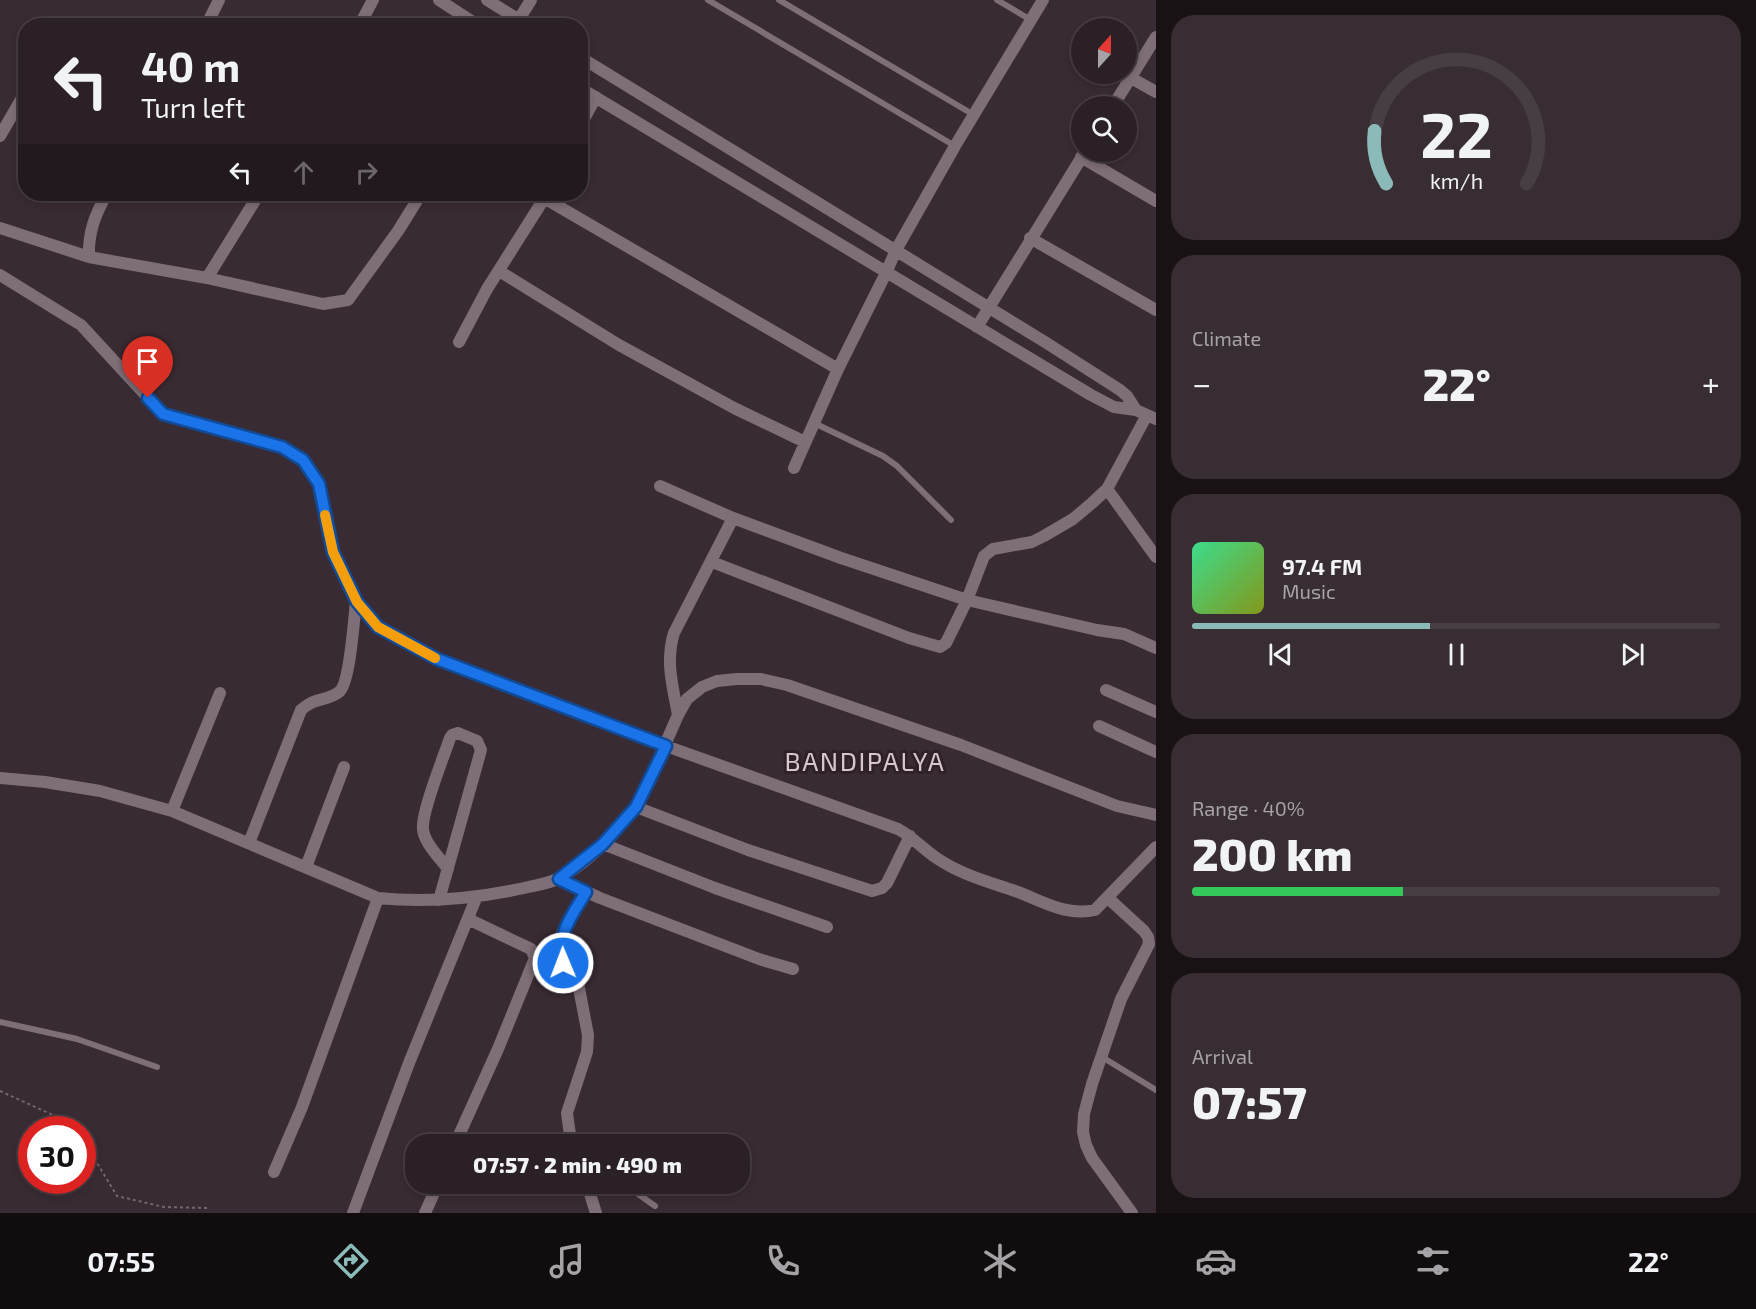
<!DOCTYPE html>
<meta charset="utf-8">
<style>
body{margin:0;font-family:"Exo 2",sans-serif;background:#372d32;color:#f1f3f6;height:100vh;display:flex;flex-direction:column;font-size:22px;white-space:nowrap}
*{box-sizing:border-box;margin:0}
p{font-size:20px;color:#a6a3a7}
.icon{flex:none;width:33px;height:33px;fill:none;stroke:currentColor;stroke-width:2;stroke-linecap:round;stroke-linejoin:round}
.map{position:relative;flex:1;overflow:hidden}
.details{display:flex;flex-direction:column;gap:15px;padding:15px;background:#181215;width:600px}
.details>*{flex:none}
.banner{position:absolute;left:18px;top:18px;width:570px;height:183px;border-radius:24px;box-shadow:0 3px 9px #0003,0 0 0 2px #473e43;background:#2b2026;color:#f1f3f6;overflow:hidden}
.needle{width:39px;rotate:21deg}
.buttons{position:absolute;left:1071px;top:18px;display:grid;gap:12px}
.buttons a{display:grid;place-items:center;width:66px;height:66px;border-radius:50%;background:#2b2026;box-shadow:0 3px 9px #0003,0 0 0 2px #473e43;font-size:30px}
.speed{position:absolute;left:18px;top:1116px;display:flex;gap:12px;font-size:30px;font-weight:700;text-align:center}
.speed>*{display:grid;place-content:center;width:78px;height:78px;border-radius:50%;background:#2b2026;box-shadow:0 3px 9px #0003,0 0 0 2px #473e43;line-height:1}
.speed .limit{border:9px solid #d22;background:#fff;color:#111}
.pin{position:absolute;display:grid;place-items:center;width:51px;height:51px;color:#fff;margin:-62px -26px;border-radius:50% 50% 50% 0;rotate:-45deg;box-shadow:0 0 6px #0007}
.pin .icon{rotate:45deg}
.me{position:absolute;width:66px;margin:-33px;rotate:359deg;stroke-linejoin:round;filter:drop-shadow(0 0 4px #0008)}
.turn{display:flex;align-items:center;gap:21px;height:126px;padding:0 24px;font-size:27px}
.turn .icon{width:78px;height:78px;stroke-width:2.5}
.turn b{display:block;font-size:42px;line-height:51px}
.lanes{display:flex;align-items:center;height:57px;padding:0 24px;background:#0003;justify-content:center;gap:30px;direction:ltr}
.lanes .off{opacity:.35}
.big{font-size:45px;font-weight:800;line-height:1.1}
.details .card{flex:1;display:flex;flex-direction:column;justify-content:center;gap:9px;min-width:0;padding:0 21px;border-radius:24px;background:#372d32}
.details .dial{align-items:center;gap:0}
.dial svg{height:156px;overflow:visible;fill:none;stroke:#473e43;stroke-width:7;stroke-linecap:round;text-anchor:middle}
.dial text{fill:#f1f3f6;stroke:none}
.song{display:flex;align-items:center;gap:18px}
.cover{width:72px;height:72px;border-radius:9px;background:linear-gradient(135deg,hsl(150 70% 55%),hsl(70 70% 35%))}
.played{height:6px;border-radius:3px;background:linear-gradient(90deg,#8bbbb9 45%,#473e43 45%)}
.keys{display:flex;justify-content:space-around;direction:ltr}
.heat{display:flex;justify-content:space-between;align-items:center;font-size:33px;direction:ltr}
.charge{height:9px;border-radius:4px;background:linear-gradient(90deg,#34c759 40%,#473e43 0)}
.trip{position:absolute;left:405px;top:1134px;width:345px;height:60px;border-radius:24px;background:#2b2026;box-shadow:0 3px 9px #0003,0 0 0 2px #473e43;font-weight:800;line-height:60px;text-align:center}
.tab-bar{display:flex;height:96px;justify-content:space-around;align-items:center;background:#110d0f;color:#a6a3a7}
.tab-bar .icon{width:42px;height:42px}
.tab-bar .current{color:#8bbbb9}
.tab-bar b{font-size:27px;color:#f1f3f6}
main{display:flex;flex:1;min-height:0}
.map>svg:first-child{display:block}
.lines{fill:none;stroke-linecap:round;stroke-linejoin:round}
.path{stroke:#72666d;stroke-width:2;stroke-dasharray:3 3;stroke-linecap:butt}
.service{stroke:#7e6e77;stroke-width:6}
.minor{stroke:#7e6e77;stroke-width:12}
.route-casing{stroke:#114b97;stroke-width:15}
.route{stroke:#1a73e8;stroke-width:10}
.slow{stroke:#f59e0b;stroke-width:10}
.labels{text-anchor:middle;stroke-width:6;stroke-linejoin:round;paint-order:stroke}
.quarter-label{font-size:26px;letter-spacing:1.5px;fill:#d7c5cf;stroke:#2f2129}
</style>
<main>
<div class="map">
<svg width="1156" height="1213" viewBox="0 0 1156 1213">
<rect width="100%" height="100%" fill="#392b33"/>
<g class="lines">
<!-- path -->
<path class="path" d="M0,1091L75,1125L77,1130
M82,1138L117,1196L164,1207L208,1208"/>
<!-- service -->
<path class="service" d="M708,0L955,146
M779,0L974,115
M997,0L1031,20
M814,423L883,456L897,466L951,520
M0,1022L77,1039L157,1067
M1102,1057L1156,1090
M624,1184L655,1206"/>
<!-- minor -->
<path class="minor" d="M439,0L479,26
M487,0L529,26
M516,24L531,0
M206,26L219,0
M359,26L373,0
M580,57L1045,342L1120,390L1127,396L1136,410
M1131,78L1156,92
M580,88L1091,395L1114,407L1136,410L1156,419
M1113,106L1156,37
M580,126L596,97
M0,136L26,91
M1081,157L1156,201
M544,198L838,369
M0,228L89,257L207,278L323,304L348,300L398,231L421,194
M1030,238L1156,310
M89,257C88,233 95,214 107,194
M499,271L619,345L734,408L805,442
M0,275L81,325L163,414L282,447L303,460L319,484L333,552L356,602L378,627L437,659L666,746L898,829C913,837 924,850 938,859C962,875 989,882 1015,891C1041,900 1066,917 1095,910L1156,847
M207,278L259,194
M977,327L1085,152
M459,342L487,289L547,194
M794,468L838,369L886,273L896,250L955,146L1043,0
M660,486L733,518
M1107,489L1156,557
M712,562L909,638L940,647L946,643L967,600L984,556L993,549L1032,542L1044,536L1073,519L1092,503L1107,489L1147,415
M1106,690L1156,712
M678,715C673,687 665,662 674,633L733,518L841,558L967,600L1097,630L1124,634L1156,648
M1099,726L1156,752
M0,778L45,782L100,791L172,811L378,898C428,903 474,899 524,888C535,885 549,884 559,878C589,863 626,824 643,795L678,715L687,699L702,687L717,681L737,679H761L787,685L961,745L1117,806L1156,815
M636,807L748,850L872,891L882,888L887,883L910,836
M172,811L220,693
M249,843L301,710C316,696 326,702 339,692C350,684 354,618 356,602
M603,844L715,888L827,927
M306,867L344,767
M559,879L600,898L759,959L793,969
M1108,898L1144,931L1148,937L1149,944L1121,999L1092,1084L1084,1114L1083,1132L1086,1145L1092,1158L1132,1213
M439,900L481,750L477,741L458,733L452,735L450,738C444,756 421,813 423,829C424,843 440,858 448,869
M455,1144L498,1049L535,958L531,949L468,919
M573,1144L570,1135L567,1113L587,1052L588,1035L578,983L563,963L560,944L562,933L586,892
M274,1172L302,1107L378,898
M587,1184L596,1213
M353,1213L409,1063L477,896
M425,1213L438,1184"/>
</g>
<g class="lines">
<!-- route casing -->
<g class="route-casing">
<path id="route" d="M148,398L163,414L282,447L303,460L319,484L333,552L357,602L378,627L437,659L666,746L636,807L603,844L559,879L586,892C572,915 556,935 563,963"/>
</g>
<!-- route -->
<use href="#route" class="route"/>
<!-- slow -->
<path class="slow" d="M325,515L333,552L357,602L378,627L435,658"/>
</g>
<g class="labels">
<!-- quarter labels -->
<g class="quarter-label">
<text x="865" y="771">BANDIPALYA</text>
</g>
</g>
</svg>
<div class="buttons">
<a><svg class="needle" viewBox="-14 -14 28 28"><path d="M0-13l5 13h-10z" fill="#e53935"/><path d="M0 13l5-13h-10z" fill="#a6a3a7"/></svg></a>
<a><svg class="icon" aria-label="search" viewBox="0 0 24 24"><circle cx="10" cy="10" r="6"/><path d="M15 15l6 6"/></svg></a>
</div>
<div class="speed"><div class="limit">30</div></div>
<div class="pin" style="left:148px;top:398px;background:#d93025"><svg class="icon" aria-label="arrive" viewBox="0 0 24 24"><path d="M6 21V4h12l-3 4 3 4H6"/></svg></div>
<svg class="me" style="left:563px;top:963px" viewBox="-20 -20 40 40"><circle r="17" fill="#1a73e8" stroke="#fff" stroke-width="3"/><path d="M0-11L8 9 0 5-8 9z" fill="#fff"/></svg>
<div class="trip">07:57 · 2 min · 490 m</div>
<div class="banner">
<div class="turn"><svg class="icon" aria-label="left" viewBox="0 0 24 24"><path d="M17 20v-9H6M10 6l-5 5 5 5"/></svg><div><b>40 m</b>Turn left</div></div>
<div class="lanes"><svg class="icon" aria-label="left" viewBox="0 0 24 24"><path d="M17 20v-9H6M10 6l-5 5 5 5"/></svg><svg class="icon off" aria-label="ahead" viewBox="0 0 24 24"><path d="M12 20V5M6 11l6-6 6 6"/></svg><svg class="icon off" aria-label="right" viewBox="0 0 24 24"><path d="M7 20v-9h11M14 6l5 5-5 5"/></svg></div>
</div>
</div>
<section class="details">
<div class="card dial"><svg viewBox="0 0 100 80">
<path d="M14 69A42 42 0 1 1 86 69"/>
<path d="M14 69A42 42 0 0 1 8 42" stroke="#8bbbb9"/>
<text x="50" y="56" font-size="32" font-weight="700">22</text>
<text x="50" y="72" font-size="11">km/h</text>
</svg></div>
<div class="card"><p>Climate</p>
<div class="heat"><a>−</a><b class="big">22°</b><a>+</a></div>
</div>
<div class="card">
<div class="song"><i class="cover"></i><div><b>97.4 FM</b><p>Music</p></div></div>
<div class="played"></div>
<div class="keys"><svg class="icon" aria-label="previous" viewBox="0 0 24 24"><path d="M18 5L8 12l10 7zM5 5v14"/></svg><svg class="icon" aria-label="pause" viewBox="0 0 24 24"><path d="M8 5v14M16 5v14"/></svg><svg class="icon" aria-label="next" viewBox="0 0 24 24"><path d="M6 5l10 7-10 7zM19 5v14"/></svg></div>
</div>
<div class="card"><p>Range · 40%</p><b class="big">200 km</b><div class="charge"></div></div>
<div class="card"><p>Arrival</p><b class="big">07:57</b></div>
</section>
</main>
<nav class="tab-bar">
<b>07:55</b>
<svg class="icon current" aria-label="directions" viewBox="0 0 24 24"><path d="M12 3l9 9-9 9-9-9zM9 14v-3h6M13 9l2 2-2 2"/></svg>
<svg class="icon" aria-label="music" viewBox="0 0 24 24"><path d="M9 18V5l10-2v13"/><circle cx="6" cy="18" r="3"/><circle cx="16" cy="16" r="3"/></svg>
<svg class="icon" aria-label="phone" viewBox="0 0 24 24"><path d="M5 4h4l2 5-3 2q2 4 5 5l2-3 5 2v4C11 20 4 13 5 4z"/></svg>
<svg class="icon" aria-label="climate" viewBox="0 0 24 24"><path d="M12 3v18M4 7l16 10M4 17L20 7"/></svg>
<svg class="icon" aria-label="car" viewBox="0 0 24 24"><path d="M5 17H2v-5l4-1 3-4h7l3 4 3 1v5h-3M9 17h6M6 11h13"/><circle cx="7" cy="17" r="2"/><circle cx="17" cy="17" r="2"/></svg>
<svg class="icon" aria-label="filters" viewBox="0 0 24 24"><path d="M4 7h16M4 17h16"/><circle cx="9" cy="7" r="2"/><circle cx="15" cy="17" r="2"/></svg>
<b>22°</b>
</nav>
